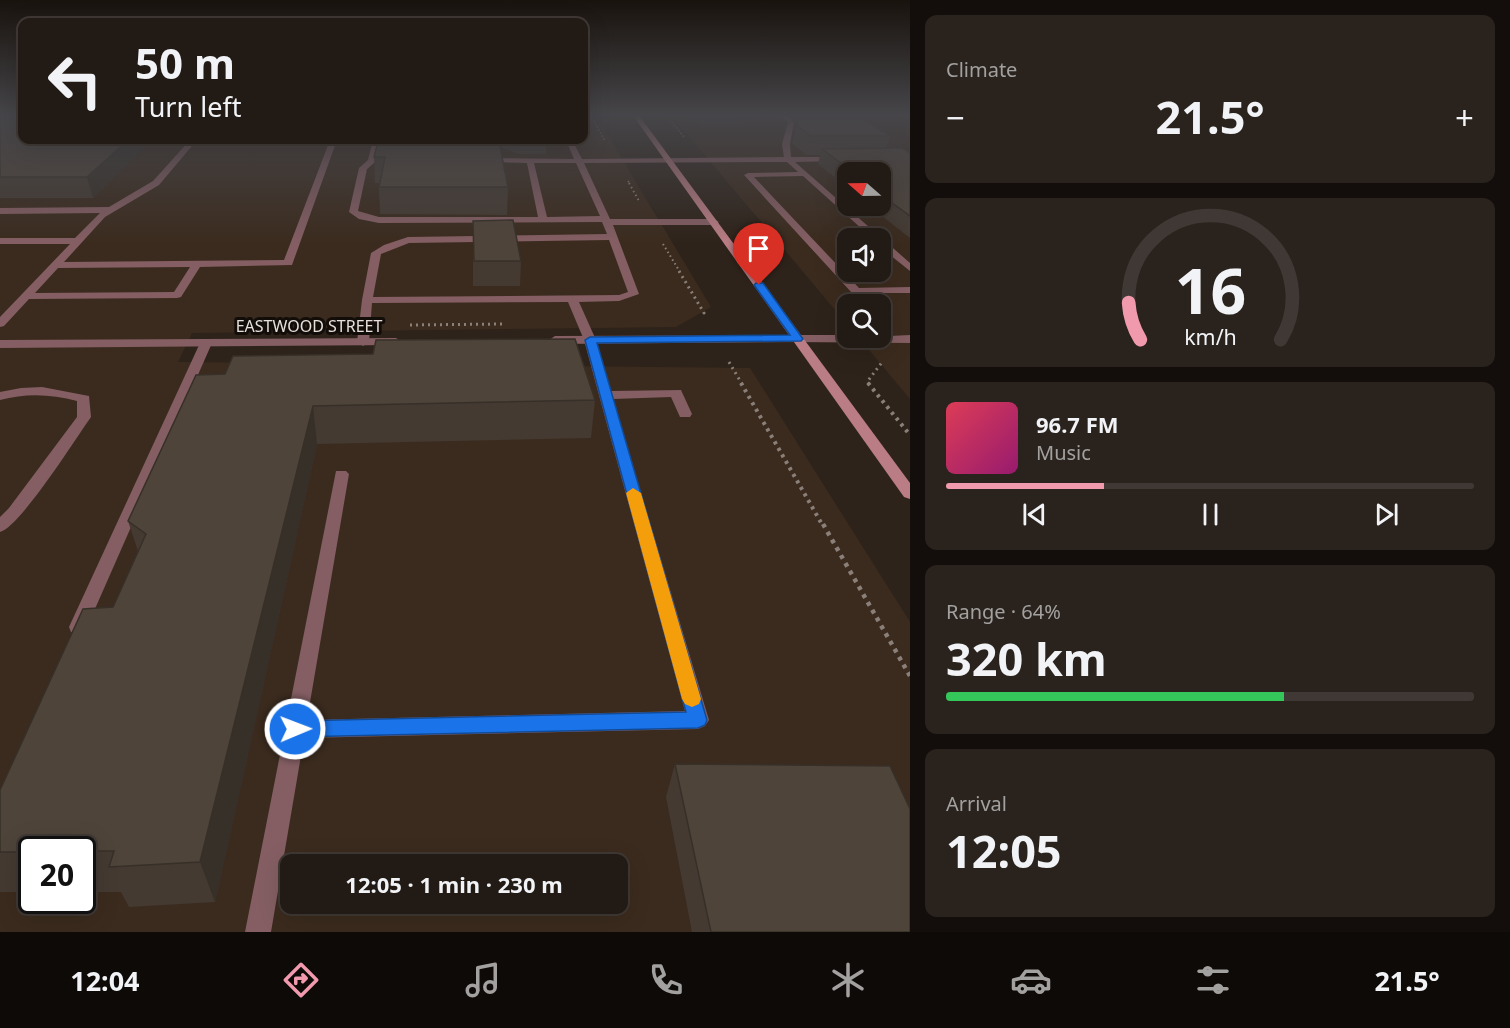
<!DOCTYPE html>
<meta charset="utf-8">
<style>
body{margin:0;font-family:"Noto Sans",sans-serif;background:#2a231d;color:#f1f3f6;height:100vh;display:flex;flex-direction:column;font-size:22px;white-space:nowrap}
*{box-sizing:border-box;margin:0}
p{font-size:20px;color:#a2a1a0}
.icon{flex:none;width:33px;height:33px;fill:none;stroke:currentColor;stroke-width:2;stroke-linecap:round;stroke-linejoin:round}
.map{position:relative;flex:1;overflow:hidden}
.panel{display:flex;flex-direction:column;gap:15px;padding:15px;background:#130e0b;width:600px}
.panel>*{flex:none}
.top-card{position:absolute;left:18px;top:18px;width:570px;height:126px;border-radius:12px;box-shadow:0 6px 24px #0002,0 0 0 2px #3f3834;background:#221a14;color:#f1f3f6;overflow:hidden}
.needle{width:39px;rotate:290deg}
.controls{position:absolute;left:837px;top:162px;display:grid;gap:12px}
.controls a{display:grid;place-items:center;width:54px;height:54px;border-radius:12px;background:#221a14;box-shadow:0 6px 24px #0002,0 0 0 2px #3f3834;font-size:30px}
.speed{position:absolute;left:18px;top:836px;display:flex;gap:12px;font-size:30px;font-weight:700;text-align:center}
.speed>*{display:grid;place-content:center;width:78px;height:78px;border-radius:50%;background:#221a14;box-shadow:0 6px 24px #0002,0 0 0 2px #3f3834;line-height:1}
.speed .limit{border:3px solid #111;border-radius:9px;background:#fff;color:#111}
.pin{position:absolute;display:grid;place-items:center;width:51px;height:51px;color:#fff;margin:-62px -26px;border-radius:50% 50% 50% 0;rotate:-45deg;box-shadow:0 0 6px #0007}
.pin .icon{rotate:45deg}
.me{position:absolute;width:66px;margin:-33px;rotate:89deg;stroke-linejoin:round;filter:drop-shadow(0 0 4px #0008)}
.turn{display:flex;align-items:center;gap:21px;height:126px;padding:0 18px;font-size:27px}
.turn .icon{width:78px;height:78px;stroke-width:2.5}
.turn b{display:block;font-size:42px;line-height:51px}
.big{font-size:45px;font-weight:700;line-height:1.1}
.panel .tile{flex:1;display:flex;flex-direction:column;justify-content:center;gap:9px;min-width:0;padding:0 21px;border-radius:12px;background:#2a231d}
.panel .dial{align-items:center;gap:0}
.dial svg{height:156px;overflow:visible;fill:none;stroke:#3f3834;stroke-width:7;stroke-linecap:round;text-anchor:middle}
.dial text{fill:#f1f3f6;stroke:none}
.song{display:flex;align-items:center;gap:18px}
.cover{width:72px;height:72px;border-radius:9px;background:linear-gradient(135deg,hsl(350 70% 55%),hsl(320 70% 35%))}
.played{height:6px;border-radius:3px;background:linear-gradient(90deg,#f29aad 30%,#3f3834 30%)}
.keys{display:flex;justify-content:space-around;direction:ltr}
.heat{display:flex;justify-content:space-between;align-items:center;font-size:33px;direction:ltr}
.charge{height:9px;border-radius:4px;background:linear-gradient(90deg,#34c759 64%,#3f3834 0)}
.trip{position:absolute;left:280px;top:854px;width:348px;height:60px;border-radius:12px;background:#221a14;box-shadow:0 6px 24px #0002,0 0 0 2px #3f3834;font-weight:700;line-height:60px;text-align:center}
.dock{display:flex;height:96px;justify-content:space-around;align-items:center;background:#0e0a08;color:#a2a1a0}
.dock .icon{width:42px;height:42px}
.dock .current{color:#f29aad}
.dock b{font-size:27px;color:#f1f3f6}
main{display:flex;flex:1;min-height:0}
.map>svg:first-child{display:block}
.built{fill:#3b2b1e;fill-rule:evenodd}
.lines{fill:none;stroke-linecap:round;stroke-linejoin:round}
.path-far4{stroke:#8a8079;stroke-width:1.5;stroke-dasharray:1.5 2;stroke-linecap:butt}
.path-far3{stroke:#8a8079;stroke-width:2;stroke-dasharray:1.5 3;stroke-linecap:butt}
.path-far2{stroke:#8a8079;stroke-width:3;stroke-dasharray:2 4;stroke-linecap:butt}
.path-far1{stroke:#8a8079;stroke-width:4;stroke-dasharray:3 4.5;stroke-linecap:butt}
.path{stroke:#8a8079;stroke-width:4.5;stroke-dasharray:4 5;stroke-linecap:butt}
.service{fill:#845e63;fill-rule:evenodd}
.minor{fill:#845e63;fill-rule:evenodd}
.secondary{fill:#ba7d85;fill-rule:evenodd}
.wall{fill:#443a32}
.shaded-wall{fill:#373029}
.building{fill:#4f443a;stroke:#373029;stroke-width:1.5}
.route{fill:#1a73e8;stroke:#114b97;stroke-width:1.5}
.slow{fill:#f59e0b}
.labels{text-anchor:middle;stroke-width:6;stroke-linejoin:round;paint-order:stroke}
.far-street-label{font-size:16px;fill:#e8e0da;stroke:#120d09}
</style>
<main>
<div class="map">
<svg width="910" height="932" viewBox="0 0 910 932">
<rect width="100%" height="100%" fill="#2e231a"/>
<!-- built -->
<path class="built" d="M0,114L22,140H584V114H595L711,307L676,327L192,333L178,362L750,368L910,622V932H0ZM32,849H82V900H32ZM291,864H618V903H291Z
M670,114H910V399L859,338H880V304H848L847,324ZM848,172H880V206H848ZM848,238H880V272H848Z"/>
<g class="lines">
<!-- path-far4 -->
<path class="path-far4" d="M590,114L605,141
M665,114L685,138
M628,181L630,184"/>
<!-- path-far3 -->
<path class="path-far3" d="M629,183L639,201
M663,244L680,272"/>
<!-- path-far2 -->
<path class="path-far2" d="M679,271L704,313L700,315
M410,325L504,324
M729,362L742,384
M869,384L867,382L883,361"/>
<!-- path-far1 -->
<path class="path-far1" d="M741,383L823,526
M868,383L910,435"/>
<!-- path -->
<path class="path" d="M823,524L910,676"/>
<!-- service -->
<path class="service" d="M779,114H785L794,122L790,144L791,157H841V161H838L795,162L910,263V271L880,247V238H872L803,176L754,177L859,288L910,287V293H852L744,175L748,173L798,172L787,162L584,163L610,219H714L719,222L714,225H613L639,294L619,301L579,302L596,340L611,391L681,390L692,414L690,417H680L671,397L613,399L709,720L705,726L698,729L304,738L271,932H245L336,471H346L349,474L307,720L685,711L584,340L568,302L372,303L369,342L363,346L357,342L362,300L371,253L384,245L408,237L607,234L602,222L379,223L359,219L349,212L359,168L368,160L373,140H381L376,159L384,161L374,163L367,169L358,211L379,217H538L527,163L485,162L481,160L482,158L574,159L566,140H572L582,159L784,157L782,144L788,122ZM534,163H576L600,216L547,217ZM609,240L628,292L619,295L373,297L381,254L409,243Z
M190,140H197L159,185L105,217L64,262L284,260L330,140H337L292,265L200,267L181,297L177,298L29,299L4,326L0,327V317L70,244H0V238H75L100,213L0,214V208L109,207L153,181ZM190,267L174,292L35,293L58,268Z
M798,335H848V338L910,335V343L794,342V336Z
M206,339L212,343L87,627L85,632L78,634L71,632L69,627L200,343Z
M42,387L89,396L91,417C76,438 20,527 0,532V517L9,508L77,417V401C51,394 26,393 0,400V392L21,388Z"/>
<!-- minor -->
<path class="minor" d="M798,335L802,336V342L555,344L549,340L555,336Z
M396,338L402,342L400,345L0,348V340Z"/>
<!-- secondary -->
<path class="secondary" d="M632,114H638L910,483V499L904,497Z"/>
</g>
<!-- wall -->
<path class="wall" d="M0,114L22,140H152L93,198H0Z
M690,114H739L743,117L742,124H699Z
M798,120L890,136L886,148L910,153V238L869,206H880V172H848V188L818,164L820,155H806L792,143Z
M381,140H432V141L508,187L507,215L380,214L379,187V183H375L374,157Z
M502,140H546V154H519L502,148Z
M473,221L521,261L520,286H473Z
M196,375L595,400L591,438L317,444L215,902L129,907L121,892H82V849H32V892H0V790L113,607L138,551L128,521Z
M675,764L910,932H692L666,797Z"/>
<!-- shaded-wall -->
<path class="shaded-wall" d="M128,140H152L93,198L87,177Z
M313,406L317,444L215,902L200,862Z"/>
<!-- building -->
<path class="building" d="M0,114H22V140H128L87,177H0Z
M696,114H739L743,117L700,118Z
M798,120H864L890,136H811L797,125Z
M514,140H546L547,141H519Z
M378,141L499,142L508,187H379L385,157H374Z
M902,148L910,153V216L880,194V172H853L822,149Z
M513,220L521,261H474L473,221Z
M575,339L595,400L313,406L200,862L109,867L114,851H82V849H32V852H0V790L83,609L113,607L146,534L128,521L196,375L225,374L233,356L373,354L376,340Z
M675,764L890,766L910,809V932H711Z"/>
<!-- sky -->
<linearGradient id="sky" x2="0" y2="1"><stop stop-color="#19130e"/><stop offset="0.47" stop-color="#464549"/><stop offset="1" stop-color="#464549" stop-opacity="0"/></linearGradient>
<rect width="910" height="244" fill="url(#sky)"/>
<!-- route -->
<path class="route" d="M756,283H763L803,339L801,341L597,343L707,720L705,725L698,728L295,737L288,735L285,729L288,723L295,721L686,712L585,340L590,337L790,335L754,285Z"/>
<!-- slow -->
<path class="slow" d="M633,488L641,493L701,699L699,704L692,707L685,704L682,699L626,493Z"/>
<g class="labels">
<!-- far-street labels -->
<g class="far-street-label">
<text x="309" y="332">EASTWOOD STREET</text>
</g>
</g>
</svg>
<div class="controls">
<a><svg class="needle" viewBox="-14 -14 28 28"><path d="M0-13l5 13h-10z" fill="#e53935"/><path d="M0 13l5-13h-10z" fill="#a2a1a0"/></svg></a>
<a><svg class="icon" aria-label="sound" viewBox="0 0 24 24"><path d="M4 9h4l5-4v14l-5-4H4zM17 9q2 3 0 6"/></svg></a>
<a><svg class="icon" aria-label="search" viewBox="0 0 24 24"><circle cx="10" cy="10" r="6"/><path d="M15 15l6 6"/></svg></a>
</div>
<div class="speed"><div class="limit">20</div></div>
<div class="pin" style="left:759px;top:285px;background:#d93025"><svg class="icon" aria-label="arrive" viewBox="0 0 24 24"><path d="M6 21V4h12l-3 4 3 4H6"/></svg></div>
<svg class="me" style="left:295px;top:729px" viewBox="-20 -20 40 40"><circle r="17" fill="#1a73e8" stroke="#fff" stroke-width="3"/><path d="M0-11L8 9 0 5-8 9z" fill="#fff"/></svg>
<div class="trip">12:05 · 1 min · 230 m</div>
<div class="top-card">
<div class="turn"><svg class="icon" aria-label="left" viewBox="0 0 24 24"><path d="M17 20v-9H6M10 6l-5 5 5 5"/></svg><div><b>50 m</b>Turn left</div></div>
</div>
</div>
<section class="panel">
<div class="tile"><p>Climate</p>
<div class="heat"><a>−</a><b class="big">21.5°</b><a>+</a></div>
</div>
<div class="tile dial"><svg viewBox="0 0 100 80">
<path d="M14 69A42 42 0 1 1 86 69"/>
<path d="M14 69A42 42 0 0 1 8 50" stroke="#f29aad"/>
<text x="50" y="56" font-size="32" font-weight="700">16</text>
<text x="50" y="72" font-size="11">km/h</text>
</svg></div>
<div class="tile">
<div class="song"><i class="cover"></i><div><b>96.7 FM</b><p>Music</p></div></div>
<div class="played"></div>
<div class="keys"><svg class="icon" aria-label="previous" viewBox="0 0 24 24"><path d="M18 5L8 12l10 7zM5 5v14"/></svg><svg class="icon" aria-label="pause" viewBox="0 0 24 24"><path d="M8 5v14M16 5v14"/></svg><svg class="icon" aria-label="next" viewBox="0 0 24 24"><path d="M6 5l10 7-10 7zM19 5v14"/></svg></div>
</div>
<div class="tile"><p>Range · 64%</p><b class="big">320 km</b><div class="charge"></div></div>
<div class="tile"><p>Arrival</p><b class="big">12:05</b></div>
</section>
</main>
<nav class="dock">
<b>12:04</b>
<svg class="icon current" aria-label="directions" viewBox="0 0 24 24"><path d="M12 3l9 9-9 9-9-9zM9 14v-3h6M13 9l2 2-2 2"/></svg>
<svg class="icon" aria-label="music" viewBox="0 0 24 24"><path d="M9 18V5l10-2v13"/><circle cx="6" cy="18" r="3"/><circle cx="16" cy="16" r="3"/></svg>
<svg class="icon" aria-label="phone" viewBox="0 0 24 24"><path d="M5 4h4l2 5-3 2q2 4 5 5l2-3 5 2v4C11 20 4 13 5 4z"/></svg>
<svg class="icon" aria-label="climate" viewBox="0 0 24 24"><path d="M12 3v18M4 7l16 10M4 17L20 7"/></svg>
<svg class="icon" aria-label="car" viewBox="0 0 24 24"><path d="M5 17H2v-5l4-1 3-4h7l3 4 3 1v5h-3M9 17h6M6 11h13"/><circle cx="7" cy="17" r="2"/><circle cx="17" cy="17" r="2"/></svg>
<svg class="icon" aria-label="filters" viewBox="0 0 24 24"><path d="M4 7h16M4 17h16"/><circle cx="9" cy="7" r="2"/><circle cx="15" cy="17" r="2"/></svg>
<b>21.5°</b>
</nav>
